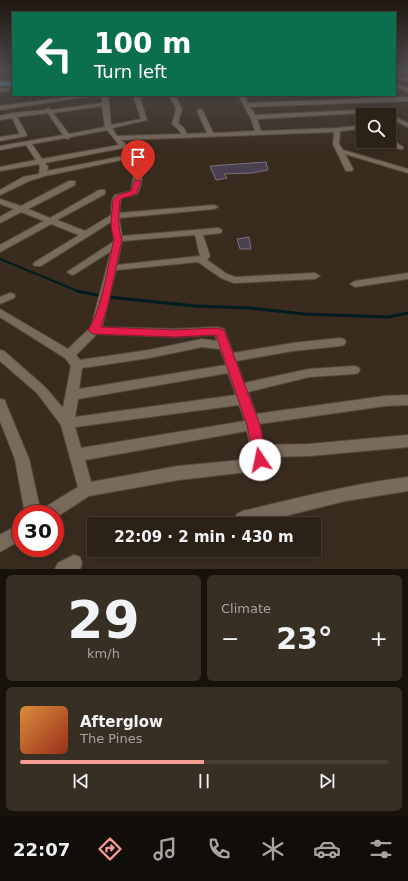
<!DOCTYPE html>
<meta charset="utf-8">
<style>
body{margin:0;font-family:"DejaVu Sans",sans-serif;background:#372e24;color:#f1f3f6;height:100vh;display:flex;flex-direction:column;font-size:15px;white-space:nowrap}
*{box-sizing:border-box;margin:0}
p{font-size:13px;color:#a6a3a1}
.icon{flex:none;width:22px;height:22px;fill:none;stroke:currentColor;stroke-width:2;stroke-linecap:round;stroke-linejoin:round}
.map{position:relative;height:569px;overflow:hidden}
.details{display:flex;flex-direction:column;gap:6px;padding:6px;background:#18120d;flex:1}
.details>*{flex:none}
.banner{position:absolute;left:12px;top:12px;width:384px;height:84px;border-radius:0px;box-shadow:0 2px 10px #0003,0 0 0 1px #473e36;background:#0b6e4f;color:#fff;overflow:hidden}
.controls{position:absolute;left:356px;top:108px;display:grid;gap:8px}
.controls a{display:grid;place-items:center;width:40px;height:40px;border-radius:0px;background:#2b2117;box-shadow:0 2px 10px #0003,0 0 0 1px #473e36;font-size:20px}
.speed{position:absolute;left:12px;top:505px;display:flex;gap:8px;font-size:20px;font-weight:700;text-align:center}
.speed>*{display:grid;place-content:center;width:52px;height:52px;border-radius:50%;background:#2b2117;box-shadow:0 2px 10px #0003,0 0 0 1px #473e36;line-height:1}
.speed .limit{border:6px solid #d22;background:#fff;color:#111}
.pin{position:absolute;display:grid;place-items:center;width:34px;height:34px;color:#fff;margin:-41px -17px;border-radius:50% 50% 50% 0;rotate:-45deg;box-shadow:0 0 4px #0007}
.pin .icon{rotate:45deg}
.me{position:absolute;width:44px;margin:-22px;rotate:349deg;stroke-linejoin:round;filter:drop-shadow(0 0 3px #0008)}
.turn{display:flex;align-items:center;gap:14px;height:84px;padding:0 16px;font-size:18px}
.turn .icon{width:52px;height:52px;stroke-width:2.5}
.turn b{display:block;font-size:28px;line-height:34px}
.big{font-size:30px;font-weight:700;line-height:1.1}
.details .card{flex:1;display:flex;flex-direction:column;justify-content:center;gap:6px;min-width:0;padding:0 14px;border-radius:6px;background:#372e24}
.details .dial{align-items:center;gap:0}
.dial b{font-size:52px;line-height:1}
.song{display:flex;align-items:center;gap:12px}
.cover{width:48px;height:48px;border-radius:6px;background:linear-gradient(135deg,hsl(30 70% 55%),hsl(10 70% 35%))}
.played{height:4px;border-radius:2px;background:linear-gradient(90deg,#f59c95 50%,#473e36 50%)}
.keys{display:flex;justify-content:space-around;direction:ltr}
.heat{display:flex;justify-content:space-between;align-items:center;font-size:22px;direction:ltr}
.details .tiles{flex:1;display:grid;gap:6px;grid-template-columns:1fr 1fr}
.card:last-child{grid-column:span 2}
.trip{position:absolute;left:87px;top:517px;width:234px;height:40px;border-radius:0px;background:#2b2117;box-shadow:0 2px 10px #0003,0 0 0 1px #473e36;font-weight:700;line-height:40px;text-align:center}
.tab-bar{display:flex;height:64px;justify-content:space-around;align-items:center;background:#110d09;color:#a6a3a1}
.tab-bar .icon{width:28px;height:28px}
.tab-bar .active{color:#f59c95}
.tab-bar b{font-size:18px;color:#f1f3f6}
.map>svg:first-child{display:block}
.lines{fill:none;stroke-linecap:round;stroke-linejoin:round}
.stream-far1{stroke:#001d1e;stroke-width:2}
.stream{stroke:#001d1e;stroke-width:3}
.building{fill:#4a404f;stroke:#7b7081}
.minor-casing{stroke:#554a3f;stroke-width:2}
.highway-casing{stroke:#554a3f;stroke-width:2}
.minor{fill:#796b5c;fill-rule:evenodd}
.highway{fill:#70adf2;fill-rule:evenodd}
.route{fill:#e11d48;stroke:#92132f}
</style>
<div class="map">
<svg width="408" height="569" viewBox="0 0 408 569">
<rect width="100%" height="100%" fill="#392c1f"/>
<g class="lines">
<!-- stream-far1 -->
<path class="stream-far1" d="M0,259L80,292"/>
<!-- stream -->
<path class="stream" d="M77,291L101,296
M108,297L195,306L249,308L304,314L388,317L408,313"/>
</g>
<!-- building -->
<path class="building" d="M266,162L268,170L252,173L224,174L227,178L216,180L210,166Z
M249,237L251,249H240L237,239Z"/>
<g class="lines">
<!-- minor casing -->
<g class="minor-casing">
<path id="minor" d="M400,71L408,72V75L400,72Z
M395,75L408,79V82L395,78Z
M13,80V82L0,83V81Z
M395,83L408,88V92L395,87Z
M13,87V91L0,92V88Z
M82,95H97L0,110V106Z
M102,95H108L111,125L141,119L133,95H139L147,120L112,128L117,136L181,134L179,130L172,124L176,109L169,95H175L182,109L178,123L184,128L187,134L207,133L197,111L200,109L203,111L213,133L255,131L251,119L238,95H244L248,103L408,97V101L250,107L255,115L382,109L383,110L380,112L257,119L261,131L337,128L363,125V129L340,131L339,144L343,150L408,169V173L345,154L353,169L352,171H346L333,144L334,132L121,140C138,154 149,171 137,194L121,198L119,213L214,205L218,207L214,209L119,218L122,236L218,228L221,229L222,231L221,233L203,235L210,256L207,260L227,274L235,277L315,273L320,276L315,279L234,283L221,278L198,262L116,270L102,327L175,329L217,327L224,329L233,353L293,343L340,338L344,339L346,342L344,345L340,346L293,351L236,361L244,383L309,369L354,366L358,367L360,370L358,373L354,374L309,377L248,392L256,414L385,396L408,395V405L385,406L259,424L264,445L309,444L408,435V447L309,456L267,457V460L262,469L257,471L178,480L89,496L55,518V514H25L15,459L0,421V399L5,400L6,404L29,459L41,513L42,509L78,487L61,425L37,393L0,361V350L4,351L45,387L63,408L71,366L65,358L0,317V309L68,349L91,327L111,251L75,274L72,275L67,272L113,242L114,239L111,222L41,266H35L33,264L35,262L79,235L51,224L0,252V245L44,221L21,212L0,223V217L14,209L0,204V199L21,206L69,181H75V185L28,209L50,218L99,190H105V194L57,220L85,231L111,215L112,200L115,195L131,191L134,175L131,158L45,176L29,181L0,195V190L23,177L39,174L40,167L39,164L0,171V167L36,160L26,145L0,150V146L63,135L48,113L17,117L27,135L26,136L0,141V137L20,134L12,118L0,120V116L13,113L45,110L48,108L51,110L102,103ZM102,106L105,127L69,134L53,113ZM107,130L119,145L42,159L32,144L65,138L68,139L71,137ZM123,148L129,155L47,171L48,167L45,163ZM195,235L200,256L117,265L122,241ZM97,334L175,337L215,335L217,341L202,339L149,350L80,360L76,355ZM202,347L220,349L226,365L79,389L82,368L149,358ZM228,373L236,395L75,417L78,399ZM239,405L245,421L81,448L75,427ZM247,431L253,459L178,466L91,482L85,460Z
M389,114L408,123V127L389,118V115H387Z
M389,137L403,147V149H399L388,141H389Z
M408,273V279L355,287L350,284L355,281Z
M10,293L14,294L15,296L14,298L0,304V297Z
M408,477V491L345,501L253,524H237L235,519L237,514L243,511C298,498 352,484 408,477Z
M21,523V540L0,552V535Z
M74,555L80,557L82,563L80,569H55L58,563Z"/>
</g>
<!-- highway casing -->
<g class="highway-casing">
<path id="highway" d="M13,81V85L0,86V82Z"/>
</g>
<!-- minor -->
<use href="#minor" class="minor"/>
<!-- highway -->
<use href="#highway" class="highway"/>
</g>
<!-- sky -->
<linearGradient id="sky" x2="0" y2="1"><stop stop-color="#1f1811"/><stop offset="0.47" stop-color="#4e4b4d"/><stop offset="1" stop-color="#4e4b4d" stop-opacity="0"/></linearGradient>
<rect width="408" height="151" fill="url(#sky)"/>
<!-- route -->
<path class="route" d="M135,180L141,181L136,194L123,198L120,200C119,213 117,227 122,239L108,305L101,327L175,330L217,328L224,330L260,425L267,460L265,464L260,466L256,464L254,460L247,425L216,335L175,337L93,334L88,330C102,309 108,265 114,239C109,227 112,213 113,200L118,195L131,191Z"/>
</svg>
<div class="controls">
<a><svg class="icon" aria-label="search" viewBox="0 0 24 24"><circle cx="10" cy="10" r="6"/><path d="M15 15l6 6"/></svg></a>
</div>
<div class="speed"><div class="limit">30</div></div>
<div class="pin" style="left:138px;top:181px;background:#d93025"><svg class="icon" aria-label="arrive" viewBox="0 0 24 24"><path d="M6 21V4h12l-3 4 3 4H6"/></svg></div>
<svg class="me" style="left:260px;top:460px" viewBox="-20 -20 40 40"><circle r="19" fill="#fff"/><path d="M0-13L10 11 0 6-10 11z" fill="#e11d48"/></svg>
<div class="trip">22:09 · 2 min · 430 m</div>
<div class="banner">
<div class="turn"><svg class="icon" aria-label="left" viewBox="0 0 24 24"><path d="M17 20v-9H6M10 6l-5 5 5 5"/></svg><div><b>100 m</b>Turn left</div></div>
</div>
</div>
<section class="details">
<div class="tiles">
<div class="card dial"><b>29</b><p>km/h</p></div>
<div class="card"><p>Climate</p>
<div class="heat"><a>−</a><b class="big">23°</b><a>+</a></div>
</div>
<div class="card">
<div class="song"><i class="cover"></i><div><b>Afterglow</b><p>The Pines</p></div></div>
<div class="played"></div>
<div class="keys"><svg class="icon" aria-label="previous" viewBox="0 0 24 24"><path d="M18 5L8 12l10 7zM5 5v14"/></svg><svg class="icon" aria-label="pause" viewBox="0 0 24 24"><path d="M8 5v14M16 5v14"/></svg><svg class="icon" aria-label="next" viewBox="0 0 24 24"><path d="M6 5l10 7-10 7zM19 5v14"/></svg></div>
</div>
</div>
</section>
<nav class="tab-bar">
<b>22:07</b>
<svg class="icon active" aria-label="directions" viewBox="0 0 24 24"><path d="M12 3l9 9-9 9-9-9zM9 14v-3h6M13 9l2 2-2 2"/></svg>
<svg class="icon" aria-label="music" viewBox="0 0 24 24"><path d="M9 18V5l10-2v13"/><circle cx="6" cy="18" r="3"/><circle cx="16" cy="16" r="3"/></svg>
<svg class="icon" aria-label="phone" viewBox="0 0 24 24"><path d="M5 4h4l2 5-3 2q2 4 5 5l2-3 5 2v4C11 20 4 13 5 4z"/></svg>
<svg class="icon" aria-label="climate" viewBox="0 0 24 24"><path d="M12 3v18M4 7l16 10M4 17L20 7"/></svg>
<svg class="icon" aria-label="car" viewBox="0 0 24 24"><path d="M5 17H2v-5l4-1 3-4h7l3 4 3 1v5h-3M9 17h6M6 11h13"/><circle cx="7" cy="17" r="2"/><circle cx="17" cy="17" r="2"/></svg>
<svg class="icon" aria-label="filters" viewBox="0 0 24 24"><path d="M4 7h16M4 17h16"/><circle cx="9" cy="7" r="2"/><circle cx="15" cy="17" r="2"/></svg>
</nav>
